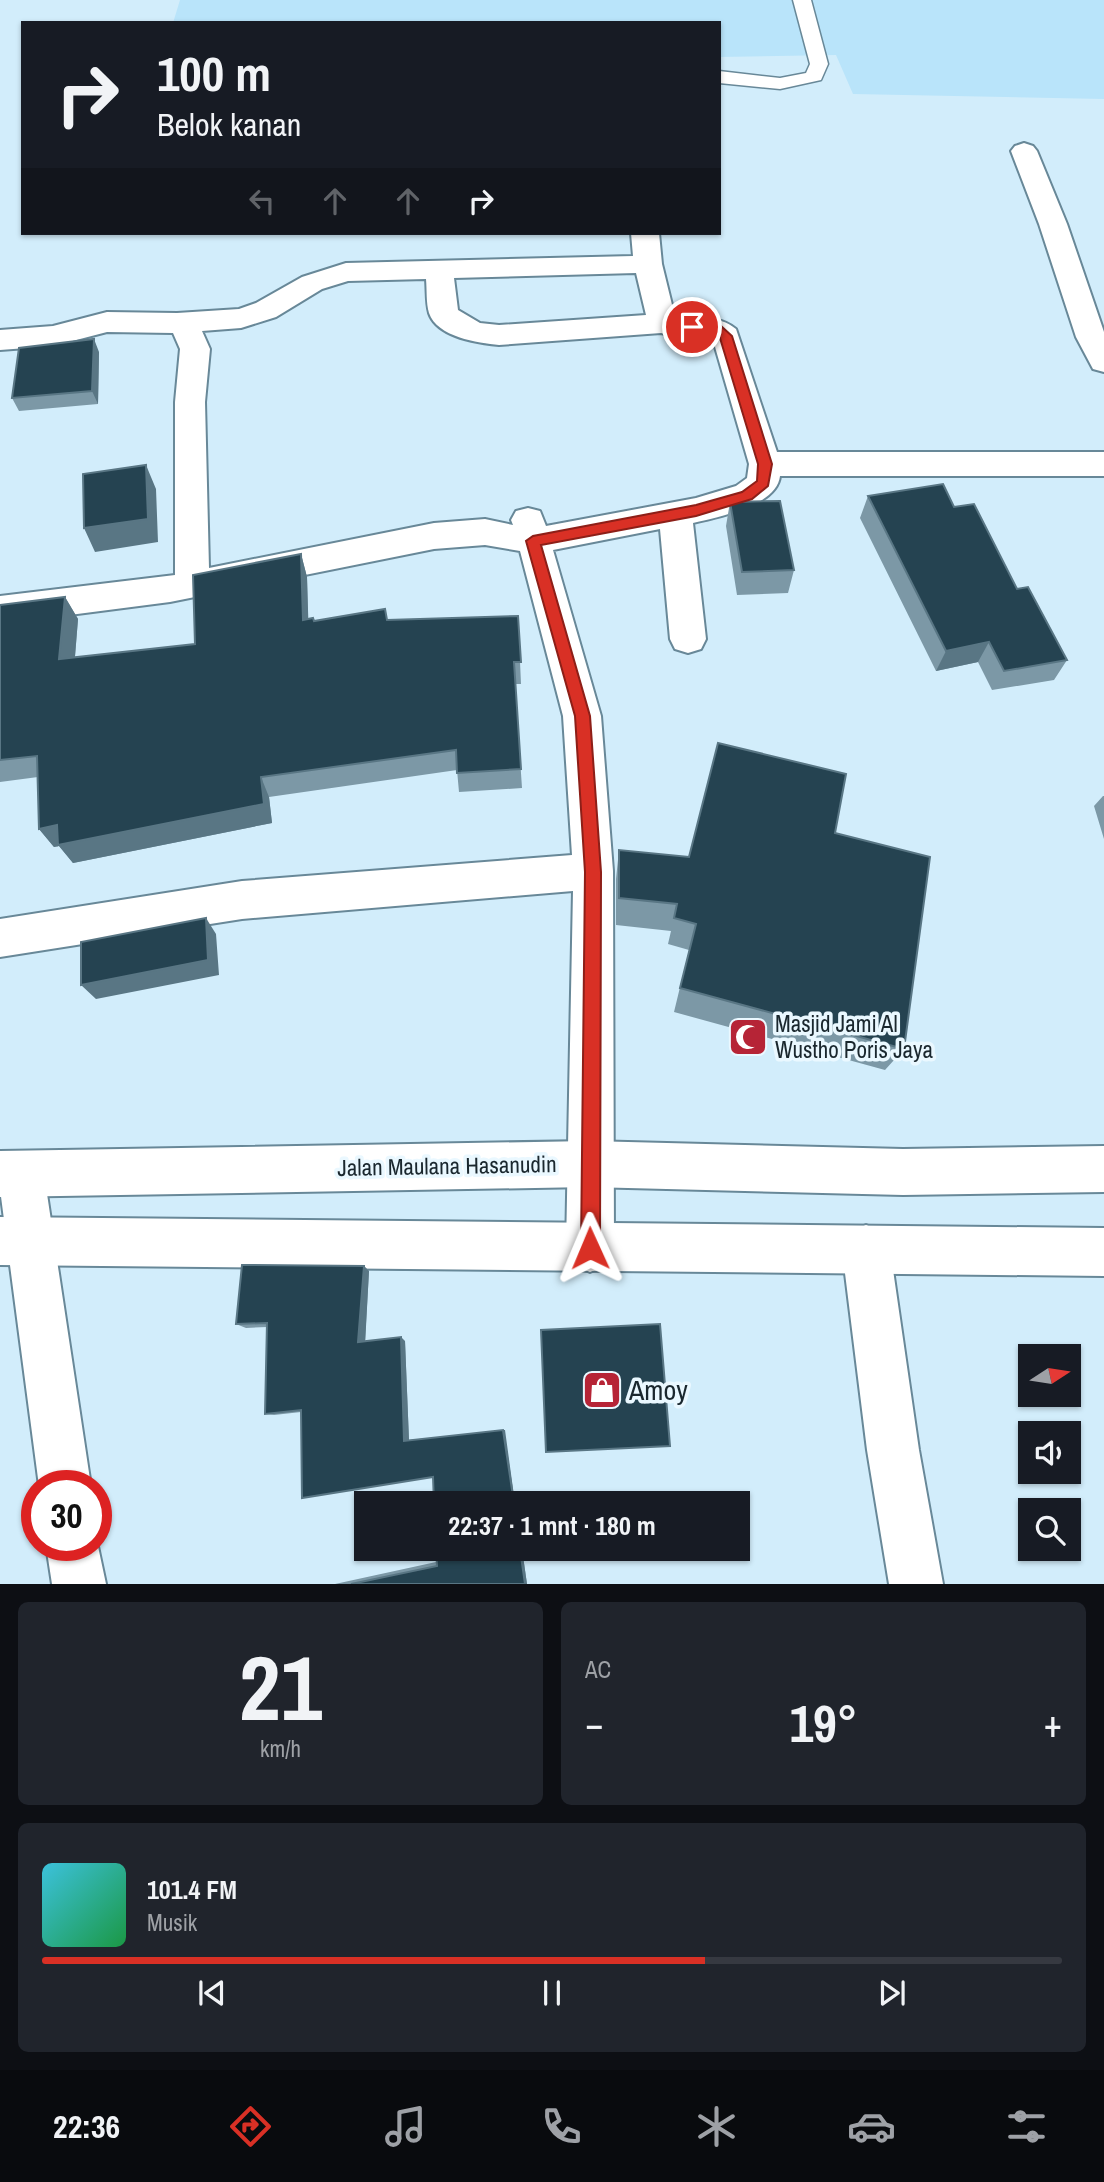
<!DOCTYPE html>
<html lang="id">
<meta charset="utf-8">
<style>
body{margin:0;font-family:"Archivo Narrow",sans-serif;background:#20242c;color:#f1f3f6;height:100vh;display:flex;flex-direction:column;font-size:26px;white-space:nowrap}
*{box-sizing:border-box;margin:0}
p{font-size:23px;color:#9ea1a6}
.icon{flex:none;width:38px;height:38px;fill:none;stroke:currentColor;stroke-width:2;stroke-linecap:round;stroke-linejoin:round}
.map{position:relative;height:1584px;overflow:hidden}
.side{display:flex;flex-direction:column;gap:18px;padding:18px;background:#0d0f14;flex:1}
.side>*{flex:none}
.banner{position:absolute;left:21px;top:21px;width:700px;height:214px;border-radius:0px;box-shadow:0 2px 5px #0004;background:#171b24;color:#f1f3f6;overflow:hidden}
.needle{width:46px;rotate:78deg}
.fabs{position:absolute;left:1018px;top:1344px;display:grid;gap:14px}
.fabs a{display:grid;place-items:center;width:63px;height:63px;border-radius:0px;background:#171b24;box-shadow:0 2px 5px #0004;font-size:35px}
.speed{position:absolute;left:21px;top:1470px;display:flex;gap:14px;font-size:35px;font-weight:700;text-align:center}
.speed>*{display:grid;place-content:center;width:91px;height:91px;border-radius:50%;background:#171b24;box-shadow:0 2px 5px #0004;line-height:1}
.speed .limit{border:10px solid #d22;background:#fff;color:#111}
.pin{position:absolute;display:grid;place-items:center;width:60px;height:60px;color:#fff;margin:-30px;border:4px solid #fff;border-radius:50%;box-shadow:0 2px 7px #0007}
.me{position:absolute;width:77px;margin:-38px;rotate:359deg;stroke-linejoin:round;filter:drop-shadow(0 0 5px #0008)}
.turn{display:flex;align-items:center;gap:24px;height:147px;padding:0 21px;font-size:32px}
.turn .icon{width:91px;height:91px;stroke-width:2.5}
.turn b{display:block;font-size:49px;line-height:60px}
.lanes{display:flex;align-items:center;height:66px;padding:0 21px;background:#0003;justify-content:center;gap:35px;direction:ltr}
.lanes .off{opacity:.35}
.big{font-size:52px;font-weight:800;line-height:1.1}
.side .tile{flex:1;display:flex;flex-direction:column;justify-content:center;gap:10px;min-width:0;padding:0 24px;border-radius:10px;background:#20242c}
.side .dial{align-items:center;gap:0}
.dial b{font-size:91px;line-height:1}
.song{display:flex;align-items:center;gap:21px}
.cover{width:84px;height:84px;border-radius:10px;background:linear-gradient(135deg,hsl(190 70% 55%),hsl(140 70% 35%))}
.played{height:7px;border-radius:4px;background:linear-gradient(90deg,#d93025 65%,#363941 65%)}
.keys{display:flex;justify-content:space-around;direction:ltr}
.heat{display:flex;justify-content:space-between;align-items:center;font-size:38px;direction:ltr}
.side .tiles{flex:1;display:grid;gap:18px;grid-template-columns:1fr 1fr}
.tile:last-child{grid-column:span 2}
.trip{position:absolute;left:354px;top:1491px;width:396px;height:70px;border-radius:0px;background:#171b24;box-shadow:0 2px 5px #0004;font-weight:800;line-height:70px;text-align:center}
.dock{display:flex;height:112px;justify-content:space-around;align-items:center;background:#090b0e;color:#9ea1a6}
.dock .icon{width:49px;height:49px}
.dock .selected{color:#d93025}
.dock b{font-size:32px;color:#f1f3f6}
.map>svg:first-child{display:block}
.built{fill:#b9e4fa}
.lines{fill:none;stroke-linecap:round;stroke-linejoin:round}
.service-casing{stroke:#688898;stroke-width:3}
.minor-casing{stroke:#688898;stroke-width:4}
.tertiary-casing{stroke:#688898;stroke-width:4}
.service{fill:#fff;fill-rule:evenodd}
.minor{fill:#fff;fill-rule:evenodd}
.tertiary{fill:#fff;fill-rule:evenodd}
.wall{fill:#7c98a6}
.shaded-wall{fill:#597684}
.building{fill:#254351;stroke:#597684;stroke-width:2}
.route{fill:#d93025;stroke:#8d1f18;stroke-width:2}
.labels{text-anchor:middle;stroke-width:7;stroke-linejoin:round;paint-order:stroke}
.poi-label{font-size:23px;fill:#1a272e;stroke:#eaf8ff;text-anchor:start}
.street-label{font-size:23px;fill:#1a272e;stroke:#eaf8ff}
.near-poi-label{font-size:28px;fill:#1a272e;stroke:#eaf8ff;text-anchor:start}
</style>
<div class="map">
<svg width="1104" height="1584" viewBox="0 0 1104 1584">
<rect width="100%" height="100%" fill="#d2edfb"/>
<!-- built -->
<path class="built" d="M180,0H1104V99L853,94L836,55L719,57V23H173Z"/>
<g class="lines">
<!-- service casing -->
<g class="service-casing">
<path id="service" d="M793,0H811L828,64L821,80L780,89L719,83V71L780,78L806,73L810,64Z"/>
</g>
<!-- minor casing -->
<g class="minor-casing">
<path id="minor" d="M1024,143L1033,146L1037,151L1067,224L1104,332V372L1093,369L1076,337L1039,224L1011,151L1015,146Z
M631,233H659L662,264L675,317C697,320 718,314 736,329L777,452H1104V476H780C777,506 718,517 693,523L706,639L701,649L688,653L675,649L670,639L660,529L553,550L601,716L613,871L614,1248L607,1265L590,1272L573,1265L566,1248L573,891L242,919L0,957V919L242,881L572,855L563,716L520,551L485,545L434,549L170,602L0,624V596L175,575V402L180,349L173,333L107,332L53,346L0,350V330L53,326L107,312L177,313L239,309L256,303L302,277L346,263L633,256ZM636,273L646,315L499,325L480,323L458,310L454,278ZM426,279C427,290 426,303 429,313C437,337 478,343 499,345L661,333L678,337H709L713,340L749,464L747,478L736,486L696,498L546,526L540,511L528,508L516,511L511,520L513,525L485,519L434,523L209,568L205,402L210,349L202,331L241,328L276,317L322,289L348,281Z
M21,1151L37,1158L44,1174L91,1486H39L0,1189V1169L5,1158Z
M866,1225L883,1232L890,1249L919,1450L943,1584H889L867,1450L842,1249L849,1232Z
M96,1537L106,1584H52L46,1545H96Z"/>
</g>
<!-- tertiary casing -->
<g class="tertiary-casing">
<path id="tertiary" d="M589,1141L903,1149L1104,1146V1192L903,1195L589,1187L0,1197V1151Z
M0,1217L1104,1228V1276L0,1265Z"/>
</g>
<!-- service -->
<use href="#service" class="service"/>
<!-- minor -->
<use href="#minor" class="minor"/>
<!-- tertiary -->
<use href="#tertiary" class="tertiary"/>
</g>
<!-- wall -->
<path class="wall" d="M99,352L98,404L19,411L12,398Z
M868,496L954,507L1017,589L1067,660L1054,680L992,690L978,662L936,671L860,518Z
M730,502L794,570L788,593L737,595L726,526Z
M301,554L307,577L308,619L314,621L388,620L518,616L521,684H515L522,788L459,792L457,770L269,797L272,823L73,863L59,846L54,847L39,829L38,777L0,782V605L65,597L78,619L75,657L195,644Z
M1103,796H1104V839L1094,806Z
M835,833L904,1049L885,1070L674,1012L689,950L668,944L671,931L616,925V879L619,850L689,857Z
M364,1266L369,1271L365,1341H405L409,1440L505,1430L433,1477L301,1412L274,1415L265,1414L267,1327L246,1328L236,1324Z
M436,1549H522L527,1584H335L436,1562Z"/>
<!-- shaded-wall -->
<path class="shaded-wall" d="M94,339L99,352L98,404L92,391Z
M146,465L156,489L158,542L95,552L84,528Z
M301,554L307,577L309,642L303,620Z
M65,597L78,619L73,680L59,659Z
M989,642L978,662L936,671L946,651Z
M261,777L269,797L272,823L73,863L59,846L54,847L39,829Z
M206,918L216,934L219,975L96,999L81,985Z
M364,1266L369,1271L365,1345L358,1342Z
M401,1337L405,1341L409,1441H404Z
M503,1430H505L515,1503H514Z
M520,1549H522L527,1584H525Z"/>
<!-- building -->
<path class="building" d="M94,339L92,391L12,398L19,348Z
M146,465L148,519L84,528L83,474Z
M943,484L954,507L974,504L1017,589L1028,587L1067,660L1004,671L989,642L946,651L868,496Z
M780,501L794,570L742,572L730,502Z
M301,554L303,620L313,618L314,621L385,609L387,620L518,616L521,662H514L521,769L457,773L456,750L261,777L264,804L58,845L57,825L39,829L37,756L0,760V605L65,597L59,659L195,644L193,575Z
M718,743L846,774L835,833L930,857L904,1049L680,988L696,924L674,918L677,904L619,898V850L689,857Z
M206,918L208,960L81,985V942Z
M242,1265L364,1266L358,1342L401,1337L404,1441L503,1430L514,1503H434L433,1477L302,1498L301,1410L265,1414L267,1323L236,1324Z
M660,1324L670,1446L546,1452L541,1330Z
M436,1549H520L525,1584H351L437,1566Z"/>
<!-- route -->
<path class="route" d="M692,323L721,326L732,336L772,464L768,486L752,499L696,516L541,545L590,716L601,872L600,1248L597,1255L590,1258L584,1255L581,1248L585,872L575,716L526,541L533,536L696,505L742,492L757,481L758,464L720,338L714,332L688,330L686,327Z"/>
<!-- icons -->
<defs>
<g id="mosque-square" transform="scale(2.0125)"><rect x="-9" y="-9" width="18" height="18" rx="4" fill="#b62436" stroke="#eaf8ff"/><path d="M3.5-4.9A6 6 0 1 0 3.5 4.9A5 5 0 1 1 3.5-4.9Z" fill="#fff"/></g>
<g id="shop-square" transform="scale(2.0125)"><rect x="-9" y="-9" width="18" height="18" rx="4" fill="#b62436" stroke="#eaf8ff"/><path d="M-5-2.5h2.3a2.7 3.5 0 0 1 5.4 0H5L5.5 6h-11ZM-1.5-2.5h3a1.5 2.3 0 0 0-3 0Z" fill="#fff"/></g>
</defs>
<g fill-rule="evenodd">
<use href="#mosque-square" x="748" y="1037"/>
<use href="#shop-square" x="602" y="1390"/>
</g>
<g class="labels">
<!-- poi labels -->
<g class="poi-label">
<text x="775" y="1032">Masjid Jami Al<tspan x="775" dy="26">Wustho Poris Jaya</tspan></text>
</g>
<!-- street labels -->
<g class="street-label">
<text transform="translate(447 1166) rotate(-1)" y="8">Jalan Maulana Hasanudin</text>
</g>
<!-- near-poi labels -->
<g class="near-poi-label">
<text x="629" y="1400">Amoy</text>
</g>
</g>
</svg>
<div class="fabs">
<a><svg class="needle" viewBox="-14 -14 28 28"><path d="M0-13l5 13h-10z" fill="#e53935"/><path d="M0 13l5-13h-10z" fill="#9ea1a6"/></svg></a>
<a><svg class="icon" aria-label="sound" viewBox="0 0 24 24"><path d="M4 9h4l5-4v14l-5-4H4zM17 9q2 3 0 6"/></svg></a>
<a><svg class="icon" aria-label="search" viewBox="0 0 24 24"><circle cx="10" cy="10" r="6"/><path d="M15 15l6 6"/></svg></a>
</div>
<div class="speed"><div class="limit">30</div></div>
<div class="pin" style="left:692px;top:327px;background:#d93025"><svg class="icon" aria-label="arrive" viewBox="0 0 24 24"><path d="M6 21V4h12l-3 4 3 4H6"/></svg></div>
<svg class="me" style="left:590px;top:1248px" viewBox="-20 -20 40 40"><path d="M0-17L14 15 0 8-14 15z" fill="#d93025" stroke="#fff" stroke-width="4"/></svg>
<div class="trip">22:37 · 1 mnt · 180 m</div>
<div class="banner">
<div class="turn"><svg class="icon" aria-label="right" viewBox="0 0 24 24"><path d="M7 20v-9h11M14 6l5 5-5 5"/></svg><div><b>100 m</b>Belok kanan</div></div>
<div class="lanes"><svg class="icon off" aria-label="left" viewBox="0 0 24 24"><path d="M17 20v-9H6M10 6l-5 5 5 5"/></svg><svg class="icon off" aria-label="ahead" viewBox="0 0 24 24"><path d="M12 20V5M6 11l6-6 6 6"/></svg><svg class="icon off" aria-label="ahead" viewBox="0 0 24 24"><path d="M12 20V5M6 11l6-6 6 6"/></svg><svg class="icon" aria-label="right" viewBox="0 0 24 24"><path d="M7 20v-9h11M14 6l5 5-5 5"/></svg></div>
</div>
</div>
<section class="side">
<div class="tiles">
<div class="tile dial"><b>21</b><p>km/h</p></div>
<div class="tile"><p>AC</p>
<div class="heat"><a>−</a><b class="big">19°</b><a>+</a></div>
</div>
<div class="tile">
<div class="song"><i class="cover"></i><div><b>101.4 FM</b><p>Musik</p></div></div>
<div class="played"></div>
<div class="keys"><svg class="icon" aria-label="previous" viewBox="0 0 24 24"><path d="M18 5L8 12l10 7zM5 5v14"/></svg><svg class="icon" aria-label="pause" viewBox="0 0 24 24"><path d="M8 5v14M16 5v14"/></svg><svg class="icon" aria-label="next" viewBox="0 0 24 24"><path d="M6 5l10 7-10 7zM19 5v14"/></svg></div>
</div>
</div>
</section>
<nav class="dock">
<b>22:36</b>
<svg class="icon selected" aria-label="directions" viewBox="0 0 24 24"><path d="M12 3l9 9-9 9-9-9zM9 14v-3h6M13 9l2 2-2 2"/></svg>
<svg class="icon" aria-label="music" viewBox="0 0 24 24"><path d="M9 18V5l10-2v13"/><circle cx="6" cy="18" r="3"/><circle cx="16" cy="16" r="3"/></svg>
<svg class="icon" aria-label="phone" viewBox="0 0 24 24"><path d="M5 4h4l2 5-3 2q2 4 5 5l2-3 5 2v4C11 20 4 13 5 4z"/></svg>
<svg class="icon" aria-label="climate" viewBox="0 0 24 24"><path d="M12 3v18M4 7l16 10M4 17L20 7"/></svg>
<svg class="icon" aria-label="car" viewBox="0 0 24 24"><path d="M5 17H2v-5l4-1 3-4h7l3 4 3 1v5h-3M9 17h6M6 11h13"/><circle cx="7" cy="17" r="2"/><circle cx="17" cy="17" r="2"/></svg>
<svg class="icon" aria-label="filters" viewBox="0 0 24 24"><path d="M4 7h16M4 17h16"/><circle cx="9" cy="7" r="2"/><circle cx="15" cy="17" r="2"/></svg>
</nav>
